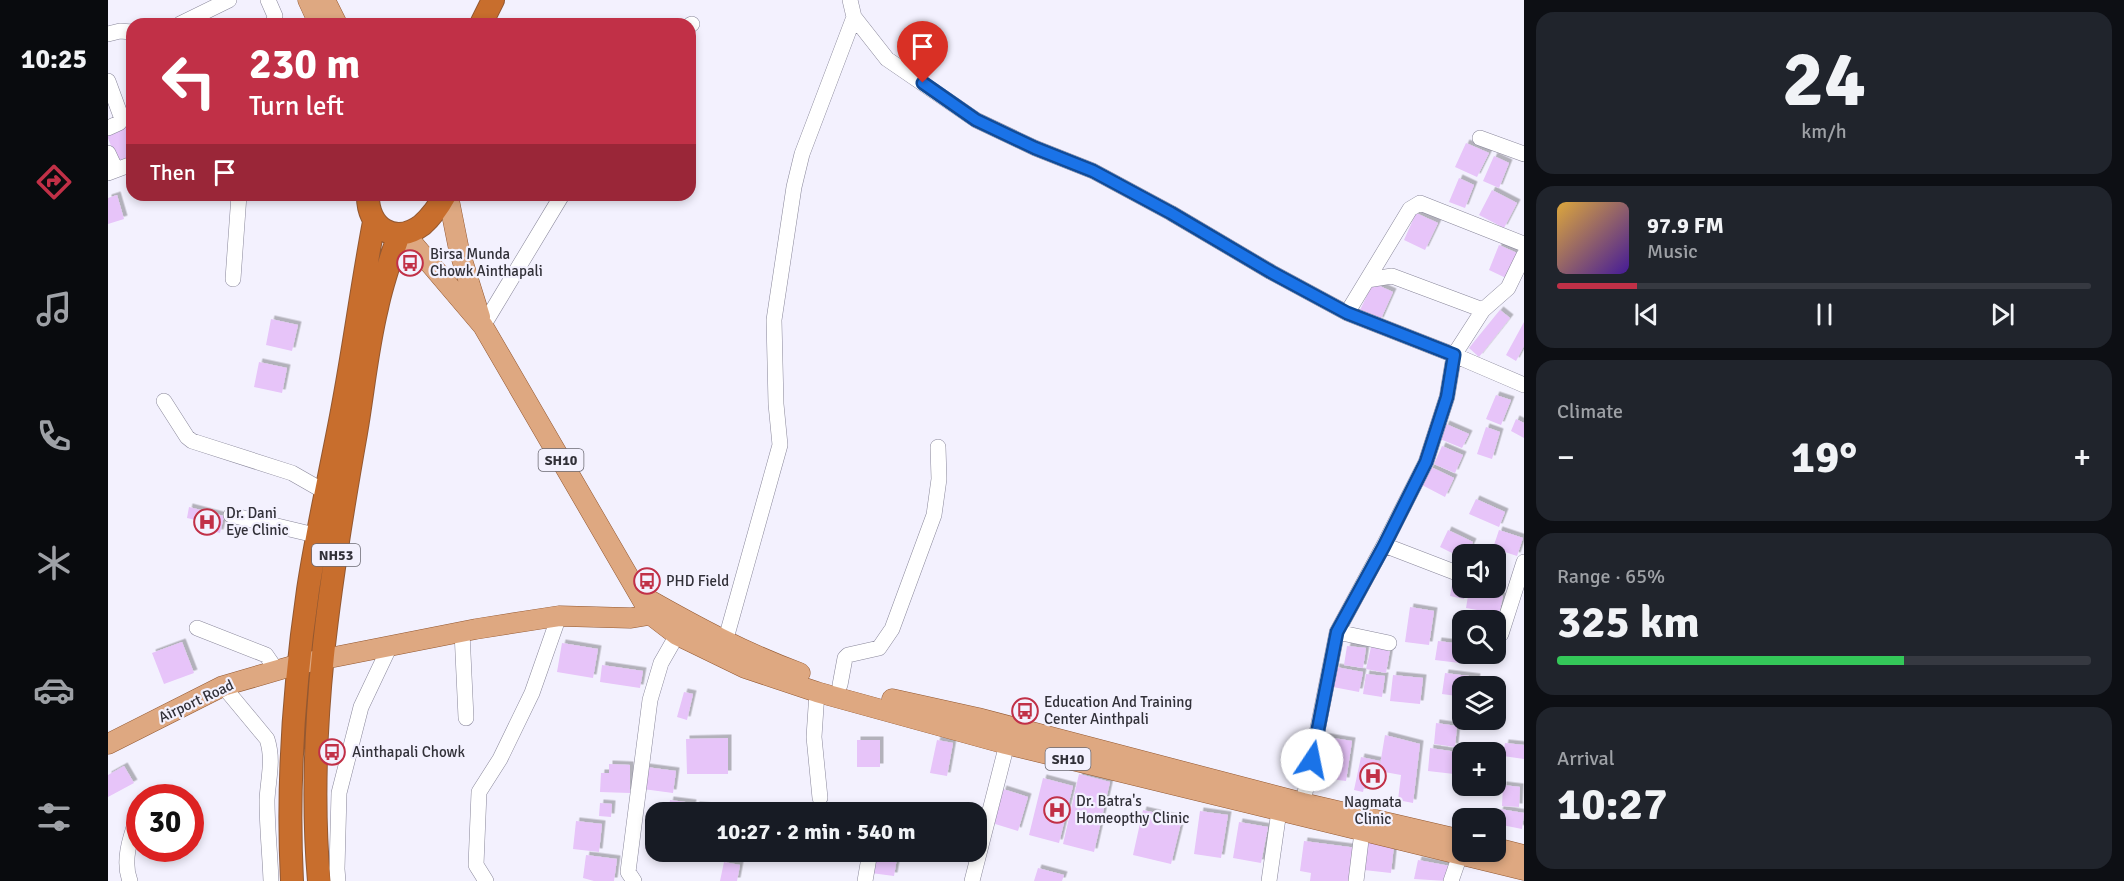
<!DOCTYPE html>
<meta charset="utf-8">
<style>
body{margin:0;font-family:Signika,sans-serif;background:#20242c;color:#f1f3f6;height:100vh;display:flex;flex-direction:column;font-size:22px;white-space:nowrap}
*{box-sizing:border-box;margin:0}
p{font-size:20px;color:#9ea1a6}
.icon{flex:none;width:33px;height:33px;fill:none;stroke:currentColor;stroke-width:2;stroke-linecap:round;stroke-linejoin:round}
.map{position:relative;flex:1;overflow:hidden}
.sheet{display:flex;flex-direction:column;gap:12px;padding:12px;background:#0d0f14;width:600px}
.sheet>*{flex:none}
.top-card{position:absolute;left:18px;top:18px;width:570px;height:183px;border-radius:18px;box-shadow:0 3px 9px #0003;background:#c13047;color:#fff;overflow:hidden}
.tools{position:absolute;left:1344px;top:544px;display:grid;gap:12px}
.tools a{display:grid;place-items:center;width:54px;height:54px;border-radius:12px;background:#171b24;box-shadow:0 3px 9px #0003;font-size:30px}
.speed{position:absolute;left:18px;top:784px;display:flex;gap:12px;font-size:30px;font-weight:700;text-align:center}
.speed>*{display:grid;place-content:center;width:78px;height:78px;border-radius:50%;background:#171b24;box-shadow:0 3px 9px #0003;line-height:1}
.speed .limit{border:9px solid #d22;background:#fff;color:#111}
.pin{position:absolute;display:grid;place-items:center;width:51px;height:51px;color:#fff;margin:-62px -26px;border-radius:50% 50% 50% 0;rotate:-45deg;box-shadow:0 0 6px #0007}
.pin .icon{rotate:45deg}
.me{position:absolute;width:66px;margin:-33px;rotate:11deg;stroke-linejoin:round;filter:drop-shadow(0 0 4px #0008)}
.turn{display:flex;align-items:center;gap:21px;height:126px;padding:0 24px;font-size:27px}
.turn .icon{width:78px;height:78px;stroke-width:2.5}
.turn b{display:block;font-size:42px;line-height:51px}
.then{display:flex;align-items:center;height:57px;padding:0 24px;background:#0003;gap:12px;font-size:22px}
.big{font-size:45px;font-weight:800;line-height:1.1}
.sheet .card{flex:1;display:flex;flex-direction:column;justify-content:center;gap:9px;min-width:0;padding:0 21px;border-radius:18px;background:#20242c}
.sheet .dial{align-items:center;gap:0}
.dial b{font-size:78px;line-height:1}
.song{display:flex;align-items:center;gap:18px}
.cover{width:72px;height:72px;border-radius:9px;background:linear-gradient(135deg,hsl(40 70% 55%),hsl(260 70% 35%))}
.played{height:6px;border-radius:3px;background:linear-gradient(90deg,#c13047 15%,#363941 15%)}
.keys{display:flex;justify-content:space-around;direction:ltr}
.heat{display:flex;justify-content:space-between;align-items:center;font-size:33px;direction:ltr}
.charge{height:9px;border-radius:4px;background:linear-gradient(90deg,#34c759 65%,#363941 0)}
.trip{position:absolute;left:537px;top:802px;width:342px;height:60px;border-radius:18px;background:#171b24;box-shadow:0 3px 9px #0003;font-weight:800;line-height:60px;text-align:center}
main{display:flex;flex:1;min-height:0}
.tabs{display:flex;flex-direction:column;width:108px;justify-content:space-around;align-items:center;background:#090b0e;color:#9ea1a6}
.tabs .icon{width:42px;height:42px}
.tabs .active{color:#c13047}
.tabs b{font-size:27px;color:#f1f3f6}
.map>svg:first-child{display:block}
.building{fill:#e7c4f9;filter:url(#shadow)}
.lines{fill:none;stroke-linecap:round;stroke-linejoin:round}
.minor-casing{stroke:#89879a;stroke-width:16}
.major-casing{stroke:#935831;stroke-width:21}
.highway-casing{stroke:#935831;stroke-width:24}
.minor{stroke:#fff;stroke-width:15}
.major{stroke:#dea881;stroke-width:20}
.highway{stroke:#c86e2d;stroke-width:22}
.route-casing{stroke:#114b97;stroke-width:15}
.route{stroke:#1a73e8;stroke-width:10}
.labels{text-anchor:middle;stroke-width:4.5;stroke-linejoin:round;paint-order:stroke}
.shield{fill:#f3f1fe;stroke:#6b6a73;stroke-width:1.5}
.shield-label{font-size:14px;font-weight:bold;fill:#313038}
.poi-label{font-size:15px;fill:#313038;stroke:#f3f1fe;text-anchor:start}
.street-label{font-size:15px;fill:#313038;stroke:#f3f1fe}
</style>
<main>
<nav class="tabs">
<b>10:25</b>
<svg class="icon active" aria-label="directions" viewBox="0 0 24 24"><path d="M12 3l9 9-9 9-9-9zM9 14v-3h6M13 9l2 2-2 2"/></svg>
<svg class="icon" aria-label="music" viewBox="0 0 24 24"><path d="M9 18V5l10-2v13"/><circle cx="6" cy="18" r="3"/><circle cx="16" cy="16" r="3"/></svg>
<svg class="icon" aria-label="phone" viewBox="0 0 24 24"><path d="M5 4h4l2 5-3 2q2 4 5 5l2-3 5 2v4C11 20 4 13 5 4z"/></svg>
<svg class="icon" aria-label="climate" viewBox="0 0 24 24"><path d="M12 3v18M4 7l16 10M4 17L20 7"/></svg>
<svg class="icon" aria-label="car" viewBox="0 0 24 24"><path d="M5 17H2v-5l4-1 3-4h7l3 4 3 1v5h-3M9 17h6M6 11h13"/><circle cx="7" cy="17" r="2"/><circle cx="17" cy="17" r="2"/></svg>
<svg class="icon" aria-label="filters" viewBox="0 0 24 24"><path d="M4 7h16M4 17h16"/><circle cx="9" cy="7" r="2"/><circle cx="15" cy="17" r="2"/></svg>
</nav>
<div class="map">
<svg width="1416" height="881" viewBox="0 0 1416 881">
<defs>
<filter id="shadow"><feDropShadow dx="3.5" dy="-3.5" stdDeviation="0" flood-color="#0004"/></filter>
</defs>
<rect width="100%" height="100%" fill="#f3f1fe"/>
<!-- building -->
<path class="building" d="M18,125L24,142V156L9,161L0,138V132Z
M1358,143L1381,153L1369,177L1347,167Z
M1386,156L1401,163L1391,188L1375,181Z
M1351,178L1366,185L1357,208L1341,202Z
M1384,190L1409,203L1396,228L1371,215Z
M9,195L16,219L0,224V198Z
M1308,213L1330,223L1317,250L1296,240Z
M1391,245L1409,253L1398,278L1381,270Z
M1265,283L1285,292L1272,321L1251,312Z
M1392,310L1402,318L1371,357L1361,348Z
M163,319L190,325L184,351L158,345Z
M1416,322V346L1408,361L1398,355Z
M151,362L179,368L174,393L146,387Z
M1388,395L1403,400L1393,425L1378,419Z
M1408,419L1416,423V438L1403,431Z
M1338,424L1361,434L1354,448L1332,439Z
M1378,427L1392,432L1384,459L1369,454Z
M1334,446L1355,455L1347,473L1326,464Z
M1323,467L1346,478L1337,497L1314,485Z
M1368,499L1397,512L1391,527L1361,514Z
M81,507L116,516L112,533L90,528L92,521L79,518Z
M1340,530L1365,542L1359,555H1354V558L1332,547Z
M1391,530L1415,538L1409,556L1385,548Z
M1345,579L1354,580V588H1358L1356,599L1342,596Z
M1361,590L1395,596L1391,614L1358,608Z
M1302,607L1326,611L1321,645L1297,642Z
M1366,614L1388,618V621H1365Z
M1330,641L1354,644V654H1361L1360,664L1327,660Z
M74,642L86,673L56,684L44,653Z
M454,643L490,649L485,678L449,672Z
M1239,646L1258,648L1255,668L1236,665Z
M1263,647L1282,650L1278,673L1258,669Z
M494,665L535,671L532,688L492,682Z
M1228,667L1255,672L1251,692L1225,687Z
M1337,673L1369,677L1367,687H1354V694L1349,693V696L1334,694Z
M1258,674L1277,676L1274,697L1255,694Z
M1285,675L1315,678L1312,704L1282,701Z
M576,692L585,694L579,720L569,717Z
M1328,723L1349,726L1347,747L1326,744Z
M1277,735L1312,744L1305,803L1290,800L1293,775L1271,771Z
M1213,736L1244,741L1238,781L1207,777Z
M620,738V774H579L578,739Z
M749,740H772V767H749Z
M829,740L845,743L839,776L822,773Z
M1397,743L1416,745V759L1395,756Z
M1322,748L1349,752L1346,774L1320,771Z
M1253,757L1272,761L1266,785L1257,783L1255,792L1246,790Z
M501,764L522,765V793L492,792L493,773H501Z
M16,766L26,783L0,797V775Z
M538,767L568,771L565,793L535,789Z
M971,774L1002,782L986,852L955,844Z
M935,778L965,786L951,843L921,835Z
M1395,785L1412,787L1411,807L1394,806Z
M895,789L920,797L910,831L884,823Z
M562,800L585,803L583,813H560Z
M492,803L504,804L503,817L491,816Z
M588,805L611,807L610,813H587Z
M1392,809L1416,813L1414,829L1389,824Z
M1035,810L1074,819L1063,864L1025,855Z
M1092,811L1120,815L1113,858L1086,854Z
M468,821L494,824L491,852L465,849Z
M1131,822L1160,827L1153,863L1125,858Z
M542,825L548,826V851L537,849Z
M1196,841L1249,848L1245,881H1202L1203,873L1192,871Z
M1259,842L1286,845L1283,873L1256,870Z
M766,852H790L786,876L763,873Z
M478,855L509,859L506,881H486L475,878Z
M1310,860L1342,866L1339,881L1306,879Z
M616,862L632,865L629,881H612Z
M930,868L956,875L954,881H926Z"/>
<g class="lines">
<!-- minor casing -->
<g class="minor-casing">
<path id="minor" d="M160,0L167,16L165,24
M742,0L746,17L779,59L868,120L927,148L985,171L1063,213L1163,272L1239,313L1346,355L1416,385
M72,24L121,0
M582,25L584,24
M0,34L12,31L24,32
M0,81L14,119L11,123L0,128
M1372,138L1416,154
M0,153L8,170
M0,173L24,164
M125,279L131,195
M1259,280L1284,276L1375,310
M1239,313L1302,209L1312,203L1416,244
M375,326L454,195
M56,401L79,437L84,441L184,473L219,493
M123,515L211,536
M1276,545L1354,575
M89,628L158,655L169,671
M354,632L358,718
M1229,632L1281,643
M1393,634L1416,562
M617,642L672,445L668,404L666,320L686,187L694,154L746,17
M732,685L737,658L740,655L771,648L784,629L826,515L831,479L830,447
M115,686L159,739C166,760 160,779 159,800C159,827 162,854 163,881
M709,692L706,737L712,798
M1195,803L1229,632L1276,545L1318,462L1339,397L1346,355L1375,310L1400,288L1416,255
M22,881C13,858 25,831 32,809
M230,881L229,869L231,793L253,707L281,648
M378,881L368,865L371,792L392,759L424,693L451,616
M526,881L520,872L521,864L542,700L553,663L569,635
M757,881L762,852
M864,881L901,736
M1161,881L1171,811
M1248,881L1254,832
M1343,881L1352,855"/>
</g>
<!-- major casing -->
<g class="major-casing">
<path id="major" d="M200,0L211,24
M217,0L229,24
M340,195L351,250L372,317
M296,233L375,326L543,615L569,635L637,668L709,692L898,744L1416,870
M536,597C587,626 637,653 692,673
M784,699L870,718L1195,803L1354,840
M0,744L115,686L191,664L368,629L451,616L523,618L553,613
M1388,848L1416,855"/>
</g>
<!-- highway casing -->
<g class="highway-casing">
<path id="highway" d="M373,24L385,0
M260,195C259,227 286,246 314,225C323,217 331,206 337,195
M184,881C179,784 186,686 200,590C209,530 223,470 234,411C246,348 254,285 266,222
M211,881C198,731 222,580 248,433C255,392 259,349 269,308C274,283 283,258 291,234"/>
</g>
<!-- minor -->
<use href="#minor" class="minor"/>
<!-- major -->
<use href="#major" class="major"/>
<!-- highway -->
<use href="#highway" class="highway"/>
</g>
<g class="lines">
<!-- route casing -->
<g class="route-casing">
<path id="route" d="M815,83L868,120L927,148L985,171L1063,213L1163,272L1239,313L1346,355L1339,397L1318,462L1276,546L1229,632L1204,760"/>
</g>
<!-- route -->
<use href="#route" class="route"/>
</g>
<!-- icons -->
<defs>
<g id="bus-ring" transform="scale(1.35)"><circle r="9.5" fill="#f3f1fe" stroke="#c13047" stroke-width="1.5"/><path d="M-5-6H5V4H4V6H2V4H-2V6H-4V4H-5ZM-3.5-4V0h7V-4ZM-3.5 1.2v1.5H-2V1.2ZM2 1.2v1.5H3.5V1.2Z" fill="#c13047"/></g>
<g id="hospital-ring" transform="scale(1.35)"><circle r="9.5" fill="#f3f1fe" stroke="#c13047" stroke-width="1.5"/><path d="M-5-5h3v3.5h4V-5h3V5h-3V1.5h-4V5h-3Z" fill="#c13047"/></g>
</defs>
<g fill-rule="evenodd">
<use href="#bus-ring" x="302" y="263"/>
<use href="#hospital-ring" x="99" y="522"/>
<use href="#bus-ring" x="539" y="581"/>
<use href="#bus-ring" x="917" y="711"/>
<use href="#bus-ring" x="224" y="752"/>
<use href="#hospital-ring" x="1265" y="776"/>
<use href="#hospital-ring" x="949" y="810"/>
</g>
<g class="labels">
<!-- shield labels -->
<g class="shield">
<rect x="430.5" y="449" width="45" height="22" rx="4.5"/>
<rect x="204" y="544" width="48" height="22" rx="4.5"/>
<rect x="937.5" y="748" width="45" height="22" rx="4.5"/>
</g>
<g class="shield-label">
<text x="453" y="465">SH10</text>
<text x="228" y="560">NH53</text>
<text x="960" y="764">SH10</text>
</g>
<!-- poi labels -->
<g class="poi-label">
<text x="322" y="259">Birsa Munda<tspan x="322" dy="17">Chowk Ainthapali</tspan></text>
<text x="118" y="518">Dr. Dani<tspan x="118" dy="17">Eye Clinic</tspan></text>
<text x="558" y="586">PHD Field</text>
<text x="936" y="707">Education And Training<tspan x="936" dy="17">Center Ainthpali</tspan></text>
<text x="244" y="757">Ainthapali Chowk</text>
<text x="968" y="806">Dr. Batra's<tspan x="968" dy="17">Homeopthy Clinic</tspan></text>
<text x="1265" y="807" text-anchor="middle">Nagmata<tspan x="1265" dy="17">Clinic</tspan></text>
</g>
<!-- street labels -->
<g class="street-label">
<text transform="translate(88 701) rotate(-25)" y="5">Airport Road</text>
</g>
</g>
</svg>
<div class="tools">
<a><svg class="icon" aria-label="sound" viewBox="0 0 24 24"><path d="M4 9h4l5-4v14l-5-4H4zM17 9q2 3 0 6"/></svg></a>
<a><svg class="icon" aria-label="search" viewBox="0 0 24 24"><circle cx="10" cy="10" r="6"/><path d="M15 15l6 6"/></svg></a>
<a><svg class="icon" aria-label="layers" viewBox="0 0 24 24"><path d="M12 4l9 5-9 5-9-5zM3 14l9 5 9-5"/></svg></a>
<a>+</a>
<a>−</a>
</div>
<div class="speed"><div class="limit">30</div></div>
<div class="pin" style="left:815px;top:83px;background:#d93025"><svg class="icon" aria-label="arrive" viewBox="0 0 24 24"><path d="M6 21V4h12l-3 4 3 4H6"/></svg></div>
<svg class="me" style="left:1204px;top:760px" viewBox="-20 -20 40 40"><circle r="19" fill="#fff"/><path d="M0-13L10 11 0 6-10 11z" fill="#1a73e8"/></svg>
<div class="trip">10:27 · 2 min · 540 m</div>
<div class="top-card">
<div class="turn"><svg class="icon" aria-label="left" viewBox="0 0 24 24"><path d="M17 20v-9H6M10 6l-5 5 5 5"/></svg><div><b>230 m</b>Turn left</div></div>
<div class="then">Then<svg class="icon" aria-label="arrive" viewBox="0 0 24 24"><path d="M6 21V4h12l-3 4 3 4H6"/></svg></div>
</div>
</div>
<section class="sheet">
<div class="card dial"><b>24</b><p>km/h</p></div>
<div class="card">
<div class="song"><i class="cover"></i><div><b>97.9 FM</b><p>Music</p></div></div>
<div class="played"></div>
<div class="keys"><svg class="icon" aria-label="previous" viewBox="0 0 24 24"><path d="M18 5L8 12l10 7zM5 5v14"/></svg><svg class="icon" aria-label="pause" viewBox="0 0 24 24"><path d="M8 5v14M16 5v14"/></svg><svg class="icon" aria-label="next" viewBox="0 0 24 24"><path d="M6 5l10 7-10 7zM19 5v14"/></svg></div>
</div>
<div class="card"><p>Climate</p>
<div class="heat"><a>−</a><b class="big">19°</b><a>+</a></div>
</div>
<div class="card"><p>Range · 65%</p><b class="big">325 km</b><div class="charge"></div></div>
<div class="card"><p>Arrival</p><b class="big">10:27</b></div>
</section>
</main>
